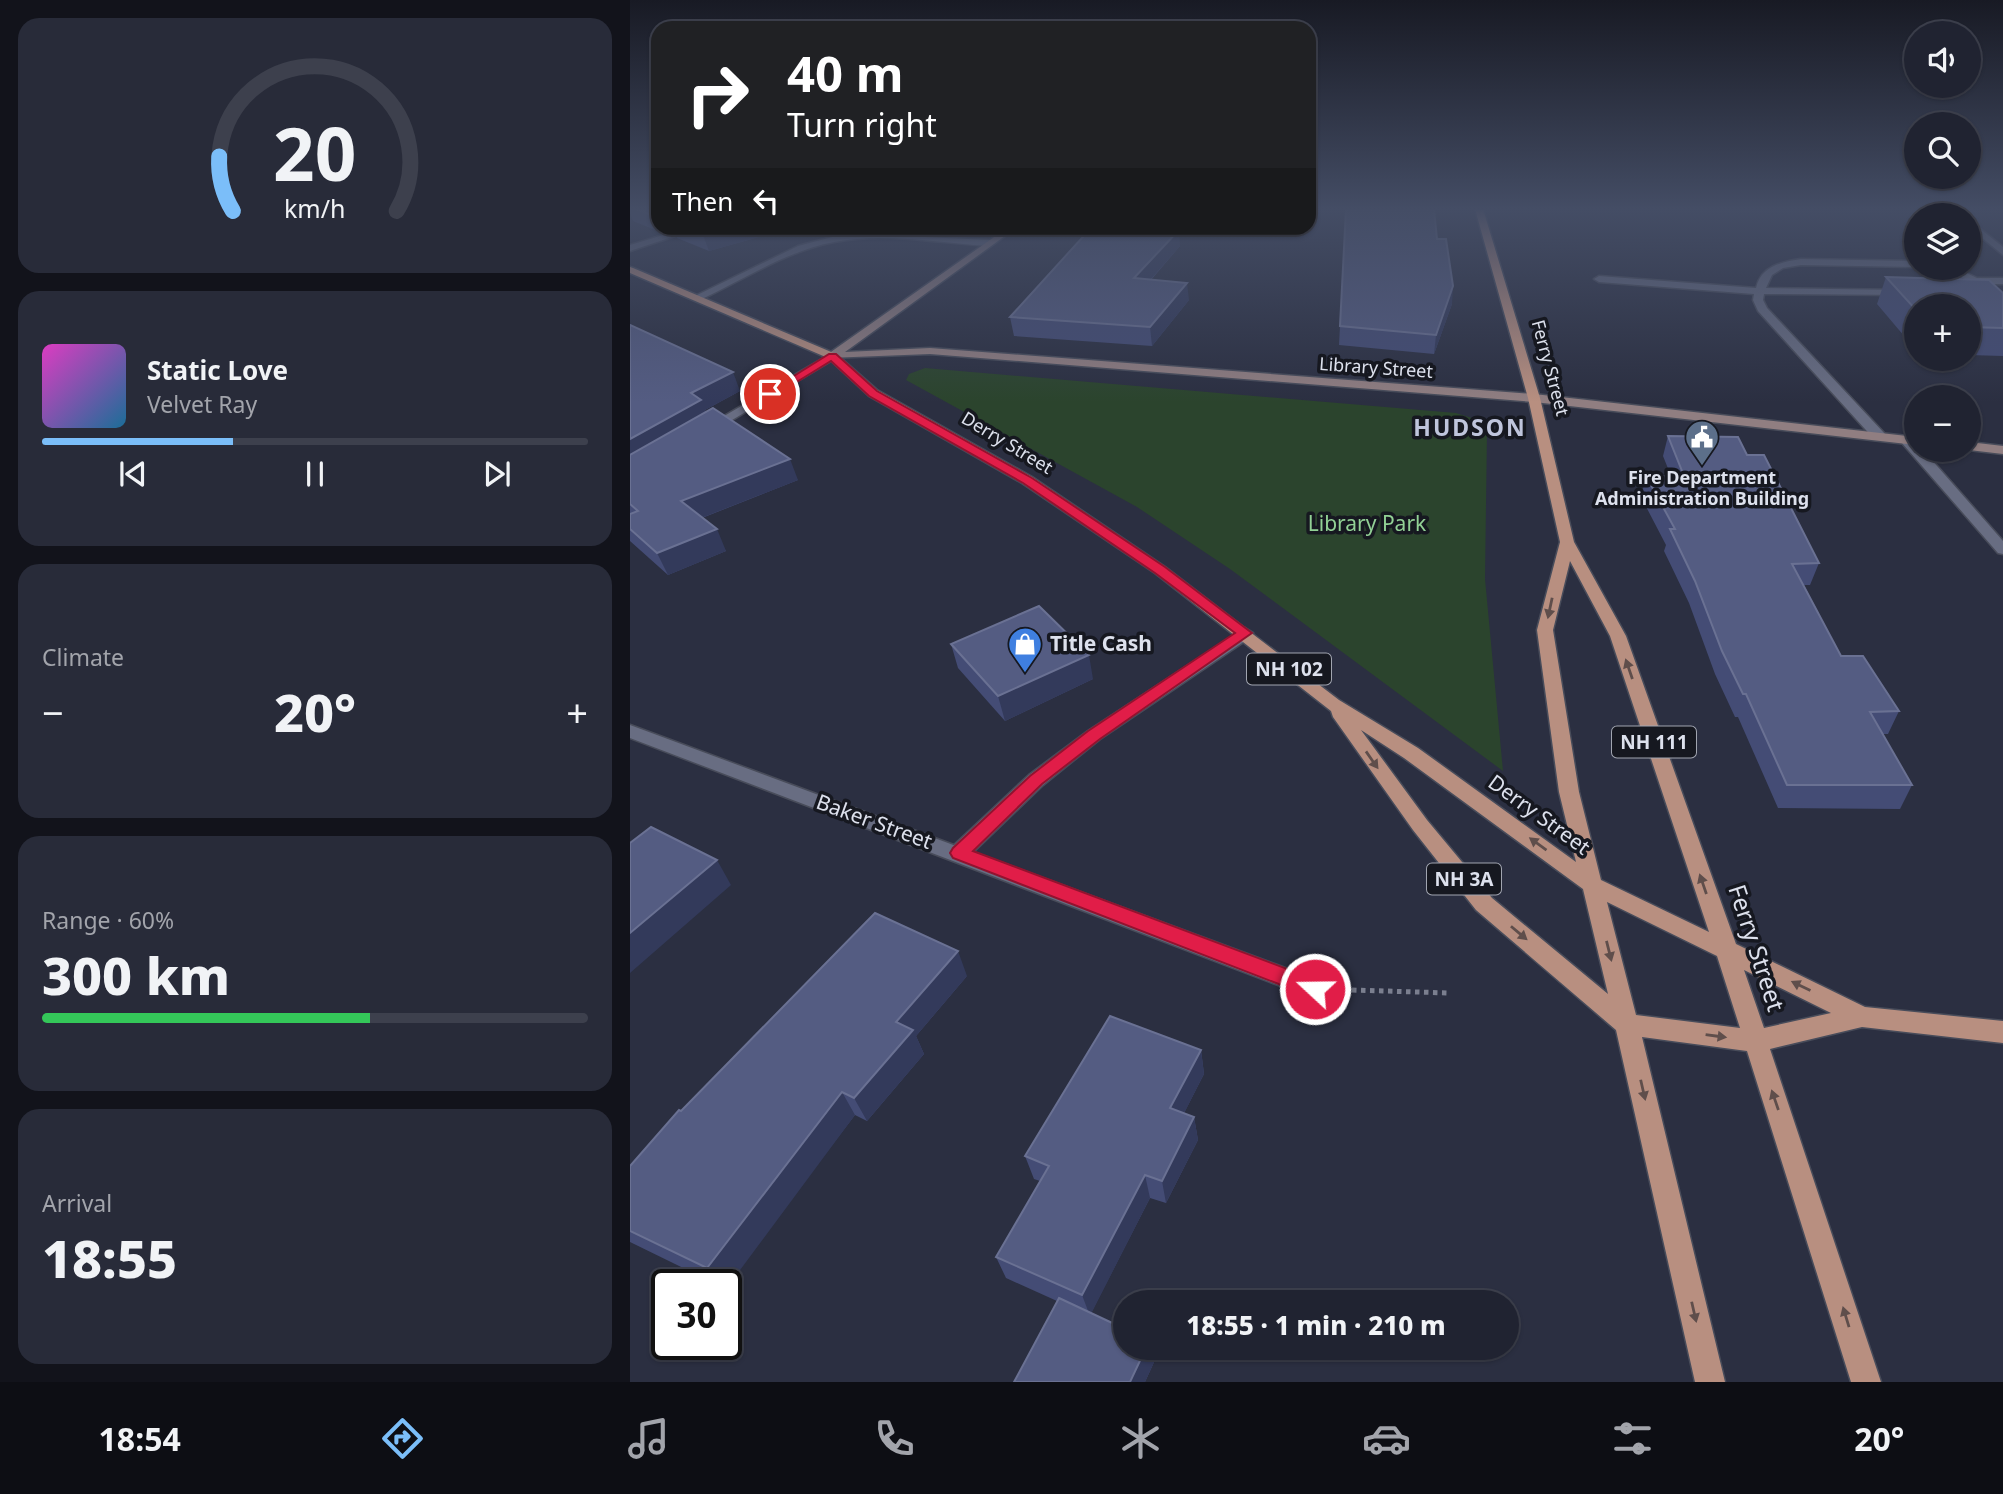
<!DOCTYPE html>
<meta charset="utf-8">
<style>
body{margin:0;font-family:"Noto Sans",sans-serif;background:#282b39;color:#f1f3f6;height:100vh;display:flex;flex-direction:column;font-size:26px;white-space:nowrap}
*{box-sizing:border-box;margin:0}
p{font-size:23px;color:#a2a4ab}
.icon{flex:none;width:38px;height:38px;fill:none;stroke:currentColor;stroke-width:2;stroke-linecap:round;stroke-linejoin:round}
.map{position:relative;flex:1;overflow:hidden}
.sheet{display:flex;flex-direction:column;gap:18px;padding:18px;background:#12131b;width:630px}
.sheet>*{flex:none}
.banner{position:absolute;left:21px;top:21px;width:665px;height:214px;border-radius:21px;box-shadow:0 2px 5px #0004,0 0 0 2px #3d404d;background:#202124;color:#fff;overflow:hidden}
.fabs{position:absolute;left:1274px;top:21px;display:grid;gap:14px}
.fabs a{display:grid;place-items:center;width:77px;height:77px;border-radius:50%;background:#202331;box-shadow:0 2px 5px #0004,0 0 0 2px #3d404d;font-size:35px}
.speed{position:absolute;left:21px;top:1269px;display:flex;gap:14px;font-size:35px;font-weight:700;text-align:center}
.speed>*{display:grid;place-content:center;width:91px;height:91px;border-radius:50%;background:#202331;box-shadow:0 2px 5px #0004,0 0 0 2px #3d404d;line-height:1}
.speed .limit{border:4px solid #111;border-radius:10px;background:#fff;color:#111}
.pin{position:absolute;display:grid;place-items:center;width:60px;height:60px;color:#fff;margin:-30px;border:4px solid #fff;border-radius:50%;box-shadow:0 2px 7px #0007}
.me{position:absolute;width:77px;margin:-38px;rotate:291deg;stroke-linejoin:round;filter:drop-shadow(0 0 5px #0008)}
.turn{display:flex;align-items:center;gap:24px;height:147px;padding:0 21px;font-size:32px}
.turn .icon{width:91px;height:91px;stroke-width:2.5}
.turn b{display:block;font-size:49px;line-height:60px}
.then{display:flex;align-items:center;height:66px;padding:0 21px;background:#0003;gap:14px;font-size:26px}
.big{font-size:52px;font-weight:800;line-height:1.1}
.sheet .widget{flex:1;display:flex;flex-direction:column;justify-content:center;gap:10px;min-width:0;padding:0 24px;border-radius:21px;background:#282b39}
.sheet .dial{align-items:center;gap:0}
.dial svg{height:182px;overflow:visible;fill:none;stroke:#3d404d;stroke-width:7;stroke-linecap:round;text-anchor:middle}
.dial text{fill:#f1f3f6;stroke:none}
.song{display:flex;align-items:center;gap:21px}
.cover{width:84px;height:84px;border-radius:10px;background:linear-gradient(135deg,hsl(310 70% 55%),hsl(200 70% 35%))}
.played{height:7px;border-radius:4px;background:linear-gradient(90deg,#7bbef9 35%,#3d404d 35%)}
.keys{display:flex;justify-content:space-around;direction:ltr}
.heat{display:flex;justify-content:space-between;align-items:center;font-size:38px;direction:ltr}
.charge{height:10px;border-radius:5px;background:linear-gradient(90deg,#34c759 60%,#3d404d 0)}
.trip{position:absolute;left:483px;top:1290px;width:406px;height:70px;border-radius:35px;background:#202331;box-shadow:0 2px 5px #0004,0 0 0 2px #3d404d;font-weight:800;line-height:70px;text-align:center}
.menu{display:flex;height:112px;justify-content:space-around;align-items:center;background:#0d0e14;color:#a2a4ab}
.menu .icon{width:49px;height:49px}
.menu .current{color:#7bbef9}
.menu b{font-size:32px;color:#f1f3f6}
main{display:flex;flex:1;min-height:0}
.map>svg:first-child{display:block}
.green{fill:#2b442d}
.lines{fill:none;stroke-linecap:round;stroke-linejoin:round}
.lane-casing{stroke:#484c5a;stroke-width:3}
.street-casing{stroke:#484c5a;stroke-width:3}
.secondary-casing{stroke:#484c5a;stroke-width:3}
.primary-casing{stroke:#484c5a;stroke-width:3}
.path{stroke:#7b7f8f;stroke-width:5;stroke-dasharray:4.5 4.5;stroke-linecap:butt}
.lane{fill:#686d82;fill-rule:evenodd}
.street{fill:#686d82;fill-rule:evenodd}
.secondary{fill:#907e81;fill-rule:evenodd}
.primary{fill:#b88f80;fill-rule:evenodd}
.wall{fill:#444c75}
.shaded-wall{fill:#333a5b}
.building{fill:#545c82;stroke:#6a7193;stroke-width:2}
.oneway{fill:#5f4e4b}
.route{fill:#e11d48;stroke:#92132f;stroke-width:2}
.labels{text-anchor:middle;stroke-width:7;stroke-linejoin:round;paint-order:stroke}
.far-street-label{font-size:18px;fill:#dde1ed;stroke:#161820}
.far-poi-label{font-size:18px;font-weight:bold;fill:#dde1ed;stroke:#161820}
.shield{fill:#161820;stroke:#a1a5b0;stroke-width:2}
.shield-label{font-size:19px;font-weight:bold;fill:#dde1ed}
.park-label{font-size:21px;fill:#92d195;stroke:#161820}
.poi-label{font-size:21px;font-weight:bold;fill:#dde1ed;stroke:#161820;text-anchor:start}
.street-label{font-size:21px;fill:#dde1ed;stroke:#161820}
.far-district-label{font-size:23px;font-weight:bold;letter-spacing:2px;fill:#bfc5dc;stroke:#161820}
.near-street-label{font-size:24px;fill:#dde1ed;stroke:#161820}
</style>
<main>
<section class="sheet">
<div class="widget dial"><svg viewBox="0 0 100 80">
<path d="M14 69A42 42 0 1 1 86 69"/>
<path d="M14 69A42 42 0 0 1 8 45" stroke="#7bbef9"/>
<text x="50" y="56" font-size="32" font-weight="700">20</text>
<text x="50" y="72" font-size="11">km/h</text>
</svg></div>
<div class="widget">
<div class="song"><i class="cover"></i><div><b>Static Love</b><p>Velvet Ray</p></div></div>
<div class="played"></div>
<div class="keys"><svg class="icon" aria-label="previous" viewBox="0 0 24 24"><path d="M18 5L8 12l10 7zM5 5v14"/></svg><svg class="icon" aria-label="pause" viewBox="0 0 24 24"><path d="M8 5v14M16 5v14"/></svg><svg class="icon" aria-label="next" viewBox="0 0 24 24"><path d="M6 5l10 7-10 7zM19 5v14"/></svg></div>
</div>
<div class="widget"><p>Climate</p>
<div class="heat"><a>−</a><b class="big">20°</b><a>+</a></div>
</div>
<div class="widget"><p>Range · 60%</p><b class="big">300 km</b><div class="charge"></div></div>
<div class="widget"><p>Arrival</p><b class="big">18:55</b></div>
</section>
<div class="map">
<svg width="1373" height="1382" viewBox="0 0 1373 1382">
<rect width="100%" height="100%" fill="#2b2f41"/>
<!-- green -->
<path class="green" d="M295,368L826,413L848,420L857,431L855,579L873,771L600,569L507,507L276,380L279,374Z"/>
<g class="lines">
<!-- lane casing -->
<g class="lane-casing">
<path id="lane" d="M57,228H69L0,251V245Z
M227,234L360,240L365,243L360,246C309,243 255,232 204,242C157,251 114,279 72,299L63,297L168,246L206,236Z
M1171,259L1286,261V267L1171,265L1153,268L1142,275L1136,288L1274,290L1278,291V295L1134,294L1133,300L1137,308L1255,434V440H1245L1128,311L1123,300L1124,294L969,282L964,279L969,276L1126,288C1131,266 1151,262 1171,259Z
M1314,268H1326L1347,278H1373V284H1349L1347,291L1329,295V291L1338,287L1340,282Z
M1277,436L1286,443V450H1293L1373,541V554L1368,553L1272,443L1271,440Z
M615,628L623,633L621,637L470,739L413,785L336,859L329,861L322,859L319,853L322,847L399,775L458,731Z"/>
</g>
<!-- street casing -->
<g class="street-casing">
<path id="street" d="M1317,209H1326L1333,215H1324Z
M1339,220L1373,247V255L1339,227Z
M202,353L206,354V358L82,432L78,433L72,429Z
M0,725L693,982L697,989L693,996L685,999L677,996L0,738Z"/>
</g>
<!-- secondary casing -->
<g class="secondary-casing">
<path id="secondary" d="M377,228H386L215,352L300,348L904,394L1286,437V445L904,402L300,354L198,358V354Z
M1339,442L1373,446V454L1339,450Z"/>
</g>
<!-- primary casing -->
<g class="primary-casing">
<path id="primary" d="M845,209H853L910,398L944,542L996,636L1106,944L1235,1007L1373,1021V1043L1232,1027L1140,1049L1251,1382H1221L1117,1051L1012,1037L1095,1382H1065L986,1030L846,910L783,830L703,717L701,711L525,573L392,483L239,396L198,358L0,273V267L3,268L206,354L247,390L402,477L535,567L709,700L788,748L946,862L929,792L907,630L930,542L898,398ZM940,561L980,636L1079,932L971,880L949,792L923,630ZM731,730L774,758L953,889L978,994L862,898L797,820ZM977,902L1087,956L1110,1028L1006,1015ZM1114,970L1201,1013L1134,1028Z"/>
</g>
<!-- path -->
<path class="path" d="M722,990L819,993"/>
<!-- lane -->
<use href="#lane" class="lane"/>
<!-- street -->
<use href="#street" class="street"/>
<!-- secondary -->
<use href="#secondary" class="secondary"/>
<!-- primary -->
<use href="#primary" class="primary"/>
</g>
<!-- wall -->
<path class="wall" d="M0,209H28V228H160L79,251L47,238L44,229L33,233L3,221L0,213Z
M544,229L550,246L521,280L559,300L522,346L384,336L380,317Z
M807,239L822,304L804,354L709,345L710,326Z
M1256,277L1373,293V356L1339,355V306H1286V350L1247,304Z
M0,325L110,391L75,410L76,412L168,480L72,518L96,551L38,575L0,541Z
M1038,436L1117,455L1189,563L1180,585H1174L1211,656L1269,711L1258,734H1253L1282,785L1270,809L1148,808L1108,717H1105L1085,674L1059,603L1034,551L1036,545L1011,497L1016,476H1041L1033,456Z
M321,644L463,679L375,721L328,668Z
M337,976L286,1036L294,1054L237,1121L225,1115L96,1284H86L0,1242V1166L51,1111Z
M480,1016L571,1050L574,1074L554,1113L564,1117L568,1140L536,1203L520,1198L461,1313L495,1329V1348H521L525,1360L515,1382H384L427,1301L376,1278L366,1257L410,1181L404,1179L395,1156Z"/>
<!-- shaded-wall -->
<path class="shaded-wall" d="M31,228H43L44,229L33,233Z
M99,228H160L79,251L73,235Z
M549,230L550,246L506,296L504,278Z
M557,283L559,300L522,346L520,327Z
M823,286L822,304L804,354L806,335Z
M103,372L110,391L75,410L79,420L0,465V439L61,393Z
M160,459L168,480L61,522L51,501Z
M87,529L96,551L38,575L27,553Z
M459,655L463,679L375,721L368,696Z
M87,860L101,885L0,973V933Z
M328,951L337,976L286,1036L294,1054L237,1121L224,1098L266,1022Z
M571,1050L574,1074L545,1131L540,1108Z
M212,1092L225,1115L96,1289V1284H92L77,1268Z
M564,1117L568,1140L536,1203L532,1181Z
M515,1175L520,1198L460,1316L452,1295Z
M516,1348H521L525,1360L515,1382H500Z"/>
<!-- building -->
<path class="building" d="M6,209H28V216L27,217Z
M716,209H804L807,239H816L823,286L806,335L710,326Z
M55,228H99L73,235Z
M461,228H528H527L549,230L504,278L557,283L520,327L380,317Z
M1256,277L1359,280L1373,293V328L1339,327V306H1286V310Z
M0,325L103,372L61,393L71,400L0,439Z
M83,408L160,459L51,501L87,529L27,553L0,529V514L8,511L0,504V455Z
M1038,436L1108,437L1117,455H1134L1189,563L1162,564L1211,656H1233L1269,711L1240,712L1282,785H1157L1116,694H1113L1092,651L1065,581L1040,529H1045L1016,476H1054Z
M409,606L459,655L368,696L321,644Z
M21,827L87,860L0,933V843Z
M245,913L328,951L266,1022L283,1030L224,1098L212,1092L77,1268L0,1231V1166L49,1110L51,1111Z
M480,1016L571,1050L540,1108L564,1117L532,1181L515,1175L452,1295L366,1257L419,1166L395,1156Z
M429,1298L495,1329V1348H516L500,1382H384Z"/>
<!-- one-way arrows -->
<defs><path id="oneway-solid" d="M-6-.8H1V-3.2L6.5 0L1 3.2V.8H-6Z" transform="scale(1.75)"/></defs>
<g class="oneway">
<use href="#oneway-solid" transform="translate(920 608) rotate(102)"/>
<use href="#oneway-solid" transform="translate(999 669) rotate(-109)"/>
<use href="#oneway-solid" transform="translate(742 760) rotate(55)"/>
<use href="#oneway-solid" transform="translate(908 844) rotate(-144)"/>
<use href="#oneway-solid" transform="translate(1073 884) rotate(-109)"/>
<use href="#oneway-solid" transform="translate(889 933) rotate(40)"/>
<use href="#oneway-solid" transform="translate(979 951) rotate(76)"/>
<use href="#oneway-solid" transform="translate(1171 986) rotate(-154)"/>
<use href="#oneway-solid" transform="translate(1086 1036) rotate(8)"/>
<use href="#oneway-solid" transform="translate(1013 1090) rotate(77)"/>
<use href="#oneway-solid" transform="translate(1145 1100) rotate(-109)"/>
<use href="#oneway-solid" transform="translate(1064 1312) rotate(77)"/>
<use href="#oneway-solid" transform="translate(1216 1317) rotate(-107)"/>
</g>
<!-- sky -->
<linearGradient id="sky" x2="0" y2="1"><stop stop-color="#181a24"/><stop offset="0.52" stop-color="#444d65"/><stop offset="1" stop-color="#444d65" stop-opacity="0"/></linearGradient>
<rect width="1373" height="402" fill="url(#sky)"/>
<!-- route -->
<path class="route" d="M199,354H206L247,391L402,478L535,567L622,633L470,739L412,784L343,851L692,982L695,989L692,995L685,998L677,995L323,858L320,853L323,848L400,776L458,731L605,633L525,573L393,483L239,396L201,361L144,396L135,394Z"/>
<!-- icons -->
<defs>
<g id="civic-pin" transform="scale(1.75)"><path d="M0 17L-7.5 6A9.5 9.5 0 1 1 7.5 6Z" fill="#5c6f8a" stroke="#161820"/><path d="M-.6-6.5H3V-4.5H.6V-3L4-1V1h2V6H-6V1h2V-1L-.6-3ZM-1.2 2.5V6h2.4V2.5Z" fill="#fff"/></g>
<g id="shop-pin" transform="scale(1.75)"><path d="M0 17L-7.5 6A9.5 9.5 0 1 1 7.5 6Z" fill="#3f7fe0" stroke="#161820"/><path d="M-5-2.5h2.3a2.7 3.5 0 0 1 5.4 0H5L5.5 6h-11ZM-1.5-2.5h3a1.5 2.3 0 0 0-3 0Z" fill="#fff"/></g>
</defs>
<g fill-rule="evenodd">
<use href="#civic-pin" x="1072" y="437"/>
<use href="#shop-pin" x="395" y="644"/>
</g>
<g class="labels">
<!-- far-street labels -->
<g class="far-street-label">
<text transform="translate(746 368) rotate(4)" y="6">Library Street</text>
<text transform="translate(920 368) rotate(75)" y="6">Ferry Street</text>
<text transform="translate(377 443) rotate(31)" y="6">Derry Street</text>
</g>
<!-- far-poi labels -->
<g class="far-poi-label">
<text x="1072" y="484">Fire Department<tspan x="1072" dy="21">Administration Building</tspan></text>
</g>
<!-- shield labels -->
<g class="shield">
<rect x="617" y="653.5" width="84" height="31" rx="5"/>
<rect x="982" y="726.5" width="84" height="31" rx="5"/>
<rect x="797" y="863.5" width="74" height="31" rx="5"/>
</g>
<g class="shield-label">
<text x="659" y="676">NH 102</text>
<text x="1024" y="749">NH 111</text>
<text x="834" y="886">NH 3A</text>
</g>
<!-- park labels -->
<g class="park-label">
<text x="737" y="531">Library Park</text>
</g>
<!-- poi labels -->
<g class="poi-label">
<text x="420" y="651">Title Cash</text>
</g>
<!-- street labels -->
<g class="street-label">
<text transform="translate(909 815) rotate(36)" y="7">Derry Street</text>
<text transform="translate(244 822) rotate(20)" y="7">Baker Street</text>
</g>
<!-- far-district labels -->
<g class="far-district-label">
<text x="840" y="436">HUDSON</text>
</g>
<!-- near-street labels -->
<g class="near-street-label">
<text transform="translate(1126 948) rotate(72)" y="8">Ferry Street</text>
</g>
</g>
</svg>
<div class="fabs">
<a><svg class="icon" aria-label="sound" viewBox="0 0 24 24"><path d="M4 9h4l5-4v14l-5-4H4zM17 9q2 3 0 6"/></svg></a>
<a><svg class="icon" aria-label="search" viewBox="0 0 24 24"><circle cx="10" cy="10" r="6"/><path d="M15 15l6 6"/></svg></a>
<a><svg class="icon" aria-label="layers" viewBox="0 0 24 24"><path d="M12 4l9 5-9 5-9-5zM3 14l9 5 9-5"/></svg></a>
<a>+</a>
<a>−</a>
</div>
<div class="speed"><div class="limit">30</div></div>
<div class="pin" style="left:140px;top:394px;background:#d93025"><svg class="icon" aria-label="arrive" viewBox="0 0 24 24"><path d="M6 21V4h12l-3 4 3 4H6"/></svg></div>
<svg class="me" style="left:685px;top:989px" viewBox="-20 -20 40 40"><circle r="17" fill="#e11d48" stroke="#fff" stroke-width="3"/><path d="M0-11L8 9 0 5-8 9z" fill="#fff"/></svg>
<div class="trip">18:55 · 1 min · 210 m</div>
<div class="banner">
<div class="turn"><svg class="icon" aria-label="right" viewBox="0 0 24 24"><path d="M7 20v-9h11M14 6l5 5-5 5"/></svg><div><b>40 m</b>Turn right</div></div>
<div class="then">Then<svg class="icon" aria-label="left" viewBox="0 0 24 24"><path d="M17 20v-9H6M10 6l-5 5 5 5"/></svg></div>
</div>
</div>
</main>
<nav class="menu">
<b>18:54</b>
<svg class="icon current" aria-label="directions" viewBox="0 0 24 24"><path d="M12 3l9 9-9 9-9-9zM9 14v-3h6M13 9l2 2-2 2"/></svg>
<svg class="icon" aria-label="music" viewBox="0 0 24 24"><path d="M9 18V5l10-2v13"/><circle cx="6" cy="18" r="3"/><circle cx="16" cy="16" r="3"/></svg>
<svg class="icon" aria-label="phone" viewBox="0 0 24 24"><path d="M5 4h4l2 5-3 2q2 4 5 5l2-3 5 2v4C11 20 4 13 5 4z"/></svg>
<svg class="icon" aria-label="climate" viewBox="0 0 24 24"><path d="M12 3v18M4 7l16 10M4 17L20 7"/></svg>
<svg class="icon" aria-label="car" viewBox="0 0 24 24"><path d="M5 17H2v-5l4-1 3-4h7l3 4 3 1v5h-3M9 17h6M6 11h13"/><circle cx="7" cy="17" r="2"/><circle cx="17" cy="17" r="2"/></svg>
<svg class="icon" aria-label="filters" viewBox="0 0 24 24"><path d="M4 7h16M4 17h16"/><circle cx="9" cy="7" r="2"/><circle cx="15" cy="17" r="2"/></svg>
<b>20°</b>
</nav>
